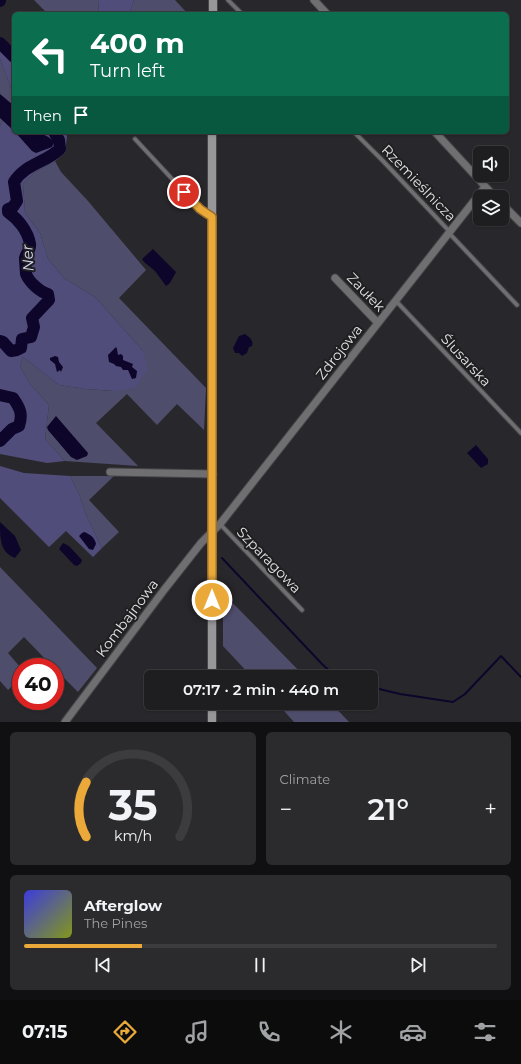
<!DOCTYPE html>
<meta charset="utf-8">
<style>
body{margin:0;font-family:Montserrat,sans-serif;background:#2b2b2e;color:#f1f3f6;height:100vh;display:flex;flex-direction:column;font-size:15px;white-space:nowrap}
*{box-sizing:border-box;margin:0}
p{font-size:13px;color:#a1a2a5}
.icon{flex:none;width:22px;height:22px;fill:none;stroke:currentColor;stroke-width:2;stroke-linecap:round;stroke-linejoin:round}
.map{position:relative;height:722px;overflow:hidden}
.panel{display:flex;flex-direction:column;gap:10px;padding:10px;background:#101012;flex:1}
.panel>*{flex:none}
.top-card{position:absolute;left:12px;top:12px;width:497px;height:122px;border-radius:6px;box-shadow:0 1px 3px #0004,0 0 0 1px #3c3c3f;background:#0b6e4f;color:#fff;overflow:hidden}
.fabs{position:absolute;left:473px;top:146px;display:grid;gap:8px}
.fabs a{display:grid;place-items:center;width:36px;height:36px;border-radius:6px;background:#1e1e21;box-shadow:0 1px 3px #0004,0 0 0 1px #3c3c3f;font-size:20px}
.speed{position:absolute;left:12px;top:658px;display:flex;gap:8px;font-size:20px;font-weight:700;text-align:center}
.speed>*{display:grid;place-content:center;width:52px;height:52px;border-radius:50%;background:#1e1e21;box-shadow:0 1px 3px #0004,0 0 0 1px #3c3c3f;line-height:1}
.speed .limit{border:6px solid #d22;background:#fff;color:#111}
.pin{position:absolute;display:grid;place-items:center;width:34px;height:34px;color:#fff;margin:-17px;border:2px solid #fff;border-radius:50%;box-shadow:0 1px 4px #0007}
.me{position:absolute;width:44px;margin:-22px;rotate:0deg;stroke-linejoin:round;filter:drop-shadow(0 0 3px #0008)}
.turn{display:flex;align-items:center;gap:14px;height:84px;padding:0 12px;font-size:18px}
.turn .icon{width:52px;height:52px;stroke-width:2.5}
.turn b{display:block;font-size:28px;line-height:34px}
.then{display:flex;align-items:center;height:38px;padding:0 12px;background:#0003;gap:8px;font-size:15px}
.big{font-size:30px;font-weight:600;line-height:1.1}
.panel .tile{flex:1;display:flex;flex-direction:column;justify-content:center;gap:6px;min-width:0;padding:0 14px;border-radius:6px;background:#2b2b2e}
.panel .dial{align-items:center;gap:0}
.dial svg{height:104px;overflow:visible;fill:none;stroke:#3c3c3f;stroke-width:7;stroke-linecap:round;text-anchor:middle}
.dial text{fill:#f1f3f6;stroke:none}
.song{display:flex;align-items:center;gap:12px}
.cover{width:48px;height:48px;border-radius:6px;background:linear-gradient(135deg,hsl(240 70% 55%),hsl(70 70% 35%))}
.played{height:4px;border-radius:2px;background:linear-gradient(90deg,#eba93a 25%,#3c3c3f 25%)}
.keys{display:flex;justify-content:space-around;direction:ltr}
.heat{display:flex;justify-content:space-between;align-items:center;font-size:22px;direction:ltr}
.panel .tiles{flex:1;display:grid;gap:10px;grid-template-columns:1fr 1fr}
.tile:last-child{grid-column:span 2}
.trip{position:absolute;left:144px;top:670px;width:234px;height:40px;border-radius:6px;background:#1e1e21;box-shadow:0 1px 3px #0004,0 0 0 1px #3c3c3f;font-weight:600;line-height:40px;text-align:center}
.menu{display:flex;height:64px;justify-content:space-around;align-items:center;background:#0c0c0d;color:#a1a2a5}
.menu .icon{width:28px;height:28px}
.menu .on{color:#eba93a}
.menu b{font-size:18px;color:#f1f3f6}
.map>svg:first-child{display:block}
.green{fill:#4f4d6c}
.forest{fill:#514d7a}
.water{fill:#0e052b}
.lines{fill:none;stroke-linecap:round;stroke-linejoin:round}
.stream{stroke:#0e052b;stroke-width:2}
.river{stroke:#0e052b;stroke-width:12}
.lane-casing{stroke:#46464a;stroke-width:5.5}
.street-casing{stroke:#46464a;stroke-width:9}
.secondary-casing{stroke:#46464a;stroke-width:10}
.lane{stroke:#6f6f71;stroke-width:3.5}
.street{stroke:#6f6f71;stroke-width:7}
.secondary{stroke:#97979a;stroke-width:8}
.route-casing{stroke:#996e26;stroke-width:10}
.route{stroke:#eba93a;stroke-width:7}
.labels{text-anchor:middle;stroke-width:4;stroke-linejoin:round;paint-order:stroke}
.street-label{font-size:14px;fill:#e4e4e6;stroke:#1f1f22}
.water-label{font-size:15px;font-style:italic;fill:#d9d9f7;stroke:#1f1f22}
</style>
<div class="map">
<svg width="521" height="722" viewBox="0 0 521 722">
<rect width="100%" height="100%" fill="#28282c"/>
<!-- green -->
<path class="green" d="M34,0H99L98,14H48Z
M134,0H175L188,14H129Z
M0,59L14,96V99L0,126Z
M55,161L61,172L88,201L146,270L119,298L206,388L204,430L177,404L157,425L127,394L96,423L138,466L65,461L45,439L49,405L30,384L20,366L23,357L59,385L85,389L114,391L143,351L96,298L64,278L48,259L40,233L25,213L23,184L35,172Z
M70,476H114L89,500L119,532L102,548L87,517L79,494Z
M0,567L97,668L78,692L55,669V667H53L24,637L8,653L21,668V677L8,690L0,681Z
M223,593L305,677H252L223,646Z
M277,703H331L349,722H294Z"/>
<!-- forest -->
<path class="forest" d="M99,0H134L129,14H98Z
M0,50L14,63V96L0,59Z
M14,99V132H64L67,136L65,153L55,161L35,172L23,184L25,213L40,233L48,259L64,278L96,298L143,351L148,369L135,388L114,391L85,389L59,385L23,357L20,366L30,384L49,405L45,439L65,461L47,463L0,454V126Z
M0,466L24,473L70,476L79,494L87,517L102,548L93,557L66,531L49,547L0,498Z"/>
<!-- water -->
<path class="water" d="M0,94L13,105L14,131L0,118Z
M15,132C29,132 44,130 54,142L52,147L36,153L32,151Z
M153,249L176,272L170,283L166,286L155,271L144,262L142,259Z
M245,334C249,337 254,340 252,346L249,347L247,353L242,356L239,353H235L233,348L239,336Z
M116,347L117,349L118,355L121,354L123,356V360L133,364L132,367L137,371L136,378L132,379L128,370H123L121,367L116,366L114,364L109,362L108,355Z
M55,356L58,357L59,362L63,367L61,372L60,370L57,372L55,364L50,360V358Z
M56,416L88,453L87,456L77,460L71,457L48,430L47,427Z
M476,445L488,459V464L481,468L467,453Z
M0,522L15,536L21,550L15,558C0,552 0,539 0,522Z
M84,532C90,534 95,538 96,544L93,550L89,549L79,536L82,533Z
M63,543L69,546L82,560L81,563L77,566L74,565L59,549Z"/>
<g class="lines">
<!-- stream -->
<path class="stream" d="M222,558L322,664L335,676L339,677
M371,687L400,694L453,702L465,694L501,656L521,677"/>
<!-- river -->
<path class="river" d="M0,1V0
M0,43L14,57
M0,341L3,342L11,351L17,350L21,348L22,339L31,337L34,327L32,318L49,300L48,294C40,292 29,282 26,274C26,273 25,260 25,258C26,253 31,250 30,244C28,231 18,219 8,212V209L13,207L17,201L14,182C25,164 45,163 60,149L59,140L54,132
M0,395L13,398C20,408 23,414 19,426L12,429L0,441"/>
<!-- lane casing -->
<g class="lane-casing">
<path id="lane" d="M228,0L242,14
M354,132L383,161L450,232
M135,139L200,209L211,217
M449,233L517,305
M396,301L521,433
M220,524L302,610"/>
</g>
<!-- street casing -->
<g class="street-casing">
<path id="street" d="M314,0L327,14
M435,132L495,197
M502,204L521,223
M335,278L378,323
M110,472L213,474
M65,722L164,590L201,543L220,524L485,187"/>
</g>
<!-- secondary casing -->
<g class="secondary-casing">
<path id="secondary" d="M213,14V0
M212,677V132
M212,722V703"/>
</g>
<!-- lane -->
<use href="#lane" class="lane"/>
<!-- street -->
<use href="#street" class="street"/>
<!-- secondary -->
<use href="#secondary" class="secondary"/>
</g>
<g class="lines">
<!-- route casing -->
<g class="route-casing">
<path id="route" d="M184,192L200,209L212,217V600"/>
</g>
<!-- route -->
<use href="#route" class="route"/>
</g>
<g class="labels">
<!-- street labels -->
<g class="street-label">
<text transform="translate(419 183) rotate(46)" y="5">Rzemieślnicza</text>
<text transform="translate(366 292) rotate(46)" y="5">Zaułek</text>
<text transform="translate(339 352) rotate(-52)" y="5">Zdrojowa</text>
<text transform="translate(466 360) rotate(47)" y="5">Ślusarska</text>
<text transform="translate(269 560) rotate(46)" y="5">Szparagowa</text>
<text transform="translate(127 618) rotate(-53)" y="5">Kombajnowa</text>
</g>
<!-- water labels -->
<g class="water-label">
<text transform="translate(28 258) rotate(-93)" y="5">Ner</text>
</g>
</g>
</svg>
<div class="fabs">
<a><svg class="icon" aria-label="sound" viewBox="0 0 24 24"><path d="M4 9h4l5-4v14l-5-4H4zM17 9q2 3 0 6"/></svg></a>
<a><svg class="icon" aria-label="layers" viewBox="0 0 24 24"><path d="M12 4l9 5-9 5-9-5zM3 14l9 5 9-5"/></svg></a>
</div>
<div class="speed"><div class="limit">40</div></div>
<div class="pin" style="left:184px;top:192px;background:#d93025"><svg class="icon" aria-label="arrive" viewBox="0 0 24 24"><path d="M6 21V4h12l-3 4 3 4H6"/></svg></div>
<svg class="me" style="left:212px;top:600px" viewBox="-20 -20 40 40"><circle r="17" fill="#eba93a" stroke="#fff" stroke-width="3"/><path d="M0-11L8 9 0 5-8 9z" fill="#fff"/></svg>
<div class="trip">07:17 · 2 min · 440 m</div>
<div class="top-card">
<div class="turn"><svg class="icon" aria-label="left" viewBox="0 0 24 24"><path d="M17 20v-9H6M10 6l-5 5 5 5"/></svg><div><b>400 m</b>Turn left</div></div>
<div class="then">Then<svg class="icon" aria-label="arrive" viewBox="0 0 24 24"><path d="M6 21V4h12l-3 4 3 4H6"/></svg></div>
</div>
</div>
<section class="panel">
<div class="tiles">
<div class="tile dial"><svg viewBox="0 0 100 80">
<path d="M14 69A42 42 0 1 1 86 69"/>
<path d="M14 69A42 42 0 0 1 14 27" stroke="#eba93a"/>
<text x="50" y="56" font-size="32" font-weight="700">35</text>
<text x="50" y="72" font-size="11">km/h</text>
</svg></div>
<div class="tile"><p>Climate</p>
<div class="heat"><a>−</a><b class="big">21°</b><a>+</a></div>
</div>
<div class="tile">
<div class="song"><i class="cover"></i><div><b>Afterglow</b><p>The Pines</p></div></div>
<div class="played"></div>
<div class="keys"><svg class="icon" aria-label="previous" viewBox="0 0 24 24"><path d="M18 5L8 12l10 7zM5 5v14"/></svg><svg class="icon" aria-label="pause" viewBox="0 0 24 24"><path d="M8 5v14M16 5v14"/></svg><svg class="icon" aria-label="next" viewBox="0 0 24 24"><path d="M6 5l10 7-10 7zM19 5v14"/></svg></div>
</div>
</div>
</section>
<nav class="menu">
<b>07:15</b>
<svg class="icon on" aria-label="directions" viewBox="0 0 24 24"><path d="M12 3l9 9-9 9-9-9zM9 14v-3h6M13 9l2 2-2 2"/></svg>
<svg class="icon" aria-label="music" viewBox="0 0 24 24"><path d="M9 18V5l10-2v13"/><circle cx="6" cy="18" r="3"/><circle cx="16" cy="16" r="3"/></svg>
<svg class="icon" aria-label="phone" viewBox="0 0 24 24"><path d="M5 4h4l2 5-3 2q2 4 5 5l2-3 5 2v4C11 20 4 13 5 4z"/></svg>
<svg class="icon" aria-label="climate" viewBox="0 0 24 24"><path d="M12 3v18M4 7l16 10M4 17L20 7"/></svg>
<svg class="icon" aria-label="car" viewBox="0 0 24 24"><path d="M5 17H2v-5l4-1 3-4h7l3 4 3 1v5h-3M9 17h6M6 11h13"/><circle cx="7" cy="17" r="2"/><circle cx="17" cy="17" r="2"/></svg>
<svg class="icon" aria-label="filters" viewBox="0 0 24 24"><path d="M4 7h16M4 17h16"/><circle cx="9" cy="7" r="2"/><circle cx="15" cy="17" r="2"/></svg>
</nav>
